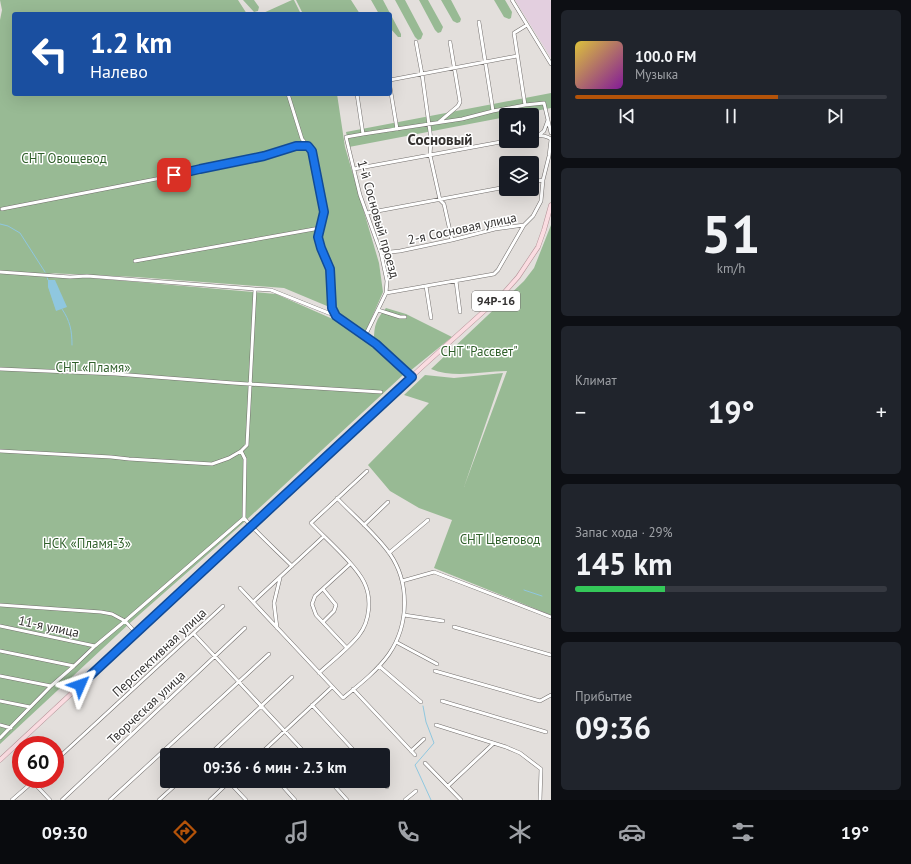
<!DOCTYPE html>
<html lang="ru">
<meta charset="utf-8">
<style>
body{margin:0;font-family:"PT Sans",sans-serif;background:#20242c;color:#f1f3f6;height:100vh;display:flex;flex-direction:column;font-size:15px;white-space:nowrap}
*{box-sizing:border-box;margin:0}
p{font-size:13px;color:#9ea1a6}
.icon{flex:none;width:22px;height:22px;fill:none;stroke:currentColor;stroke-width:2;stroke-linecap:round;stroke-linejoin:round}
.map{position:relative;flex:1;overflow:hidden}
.side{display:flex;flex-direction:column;gap:10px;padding:10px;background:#0d0f14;width:360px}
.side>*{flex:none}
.hud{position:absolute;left:12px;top:12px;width:380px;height:84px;border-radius:4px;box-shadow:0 4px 16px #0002;background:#1a4fa0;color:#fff;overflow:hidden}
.buttons{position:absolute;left:499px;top:108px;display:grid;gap:8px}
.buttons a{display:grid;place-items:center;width:40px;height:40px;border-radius:4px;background:#171b24;box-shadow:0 4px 16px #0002;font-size:20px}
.speed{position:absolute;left:12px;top:736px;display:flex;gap:8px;font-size:20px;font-weight:700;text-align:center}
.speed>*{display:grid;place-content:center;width:52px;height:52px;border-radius:50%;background:#171b24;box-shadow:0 4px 16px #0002;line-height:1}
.speed .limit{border:6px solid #d22;background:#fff;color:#111}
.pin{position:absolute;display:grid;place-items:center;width:34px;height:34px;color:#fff;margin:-17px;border-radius:8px;box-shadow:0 2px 6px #0006}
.me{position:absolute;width:44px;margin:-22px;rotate:47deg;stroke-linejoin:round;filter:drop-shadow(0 0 3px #0008)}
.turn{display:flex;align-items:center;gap:14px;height:84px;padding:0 12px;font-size:18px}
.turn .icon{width:52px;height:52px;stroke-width:2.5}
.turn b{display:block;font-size:28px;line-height:34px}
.big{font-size:30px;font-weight:800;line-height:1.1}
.side .tile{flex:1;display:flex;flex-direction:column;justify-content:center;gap:6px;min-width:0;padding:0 14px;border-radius:6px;background:#20242c}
.side .dial{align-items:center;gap:0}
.dial b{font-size:52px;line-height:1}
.song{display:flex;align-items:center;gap:12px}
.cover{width:48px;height:48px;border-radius:6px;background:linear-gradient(135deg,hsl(50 70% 55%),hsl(290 70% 35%))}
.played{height:4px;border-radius:2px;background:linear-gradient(90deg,#b45309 65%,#363941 65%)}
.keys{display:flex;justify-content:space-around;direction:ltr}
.heat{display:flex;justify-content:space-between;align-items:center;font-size:22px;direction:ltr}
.charge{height:6px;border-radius:3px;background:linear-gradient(90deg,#34c759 29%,#363941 0)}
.trip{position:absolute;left:160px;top:748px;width:230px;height:40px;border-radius:4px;background:#171b24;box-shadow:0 4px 16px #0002;font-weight:800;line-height:40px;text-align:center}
.dock{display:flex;height:64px;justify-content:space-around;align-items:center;background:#090b0e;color:#9ea1a6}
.dock .icon{width:28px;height:28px}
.dock .current{color:#b45309}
.dock b{font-size:18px;color:#f1f3f6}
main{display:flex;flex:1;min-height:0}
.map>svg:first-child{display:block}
.commercial{fill:#e3cfdf}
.green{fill:#98ba94}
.water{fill:#8fc7df}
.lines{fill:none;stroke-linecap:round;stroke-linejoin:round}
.stream{stroke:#8fc7df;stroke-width:1}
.minor-casing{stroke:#736f6d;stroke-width:4}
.major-casing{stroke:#b29196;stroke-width:5}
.minor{stroke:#fff;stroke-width:3}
.major{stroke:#fadce1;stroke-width:4}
.route-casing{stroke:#114b97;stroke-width:10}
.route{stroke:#1a73e8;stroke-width:7}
.labels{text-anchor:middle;stroke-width:3;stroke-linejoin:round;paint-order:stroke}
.shield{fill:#fff;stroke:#71706f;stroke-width:1}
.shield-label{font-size:12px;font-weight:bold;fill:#343231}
.park-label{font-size:13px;fill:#30602b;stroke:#fff}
.street-label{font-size:13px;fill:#343231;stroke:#fff}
.quarter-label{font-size:15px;font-weight:bold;fill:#34312f;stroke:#fff}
</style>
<main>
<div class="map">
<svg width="551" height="800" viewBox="0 0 551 800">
<rect width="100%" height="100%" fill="#e3dfdc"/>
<!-- commercial -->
<path class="commercial" d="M515,0H550L551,2V58Z"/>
<!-- green -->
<path class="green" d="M0,0H238L247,14H14V94H337L345,147L379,263L383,292L365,333L339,314L334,299L327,306L284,288L136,277L47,273L68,276L276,294L344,324L374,347L403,375L241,525L131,622L0,744V20L2,10Z
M243,0H254L259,7L258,11L254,12Z
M292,0H294L301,14H261Z
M296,0H351L360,14H313L312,12L313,14H303Z
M371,0H383L401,34V37H398L390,28V14H379Z
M395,0H405L423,34L421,39L418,40L415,37Z
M419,0H428L443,27L441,32L438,33L435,30Z
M441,0H451L461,19L460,22L457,23L453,21Z
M494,0H505L512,12L511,18L509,19L504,17Z
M551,93V108L514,115H506V117L349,147L346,132Z
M551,225V615L434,568L452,520L419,508L390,491L368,465L429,403L404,395L425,375L454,378L503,373L464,487L507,371C482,371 455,379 431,369L524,281L534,268Z
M386,308L406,314L452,337L410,371L374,340C374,326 376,319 386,308Z"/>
<!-- water -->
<path class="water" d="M48,280H55L67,307L56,311L48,287Z"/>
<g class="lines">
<!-- stream -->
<path class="stream" d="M0,224L8,226L20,233L45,272
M47,277L48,280
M62,309C70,321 72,330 72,345
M524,590L542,596
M423,706L426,722L434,743L415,765L431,800"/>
<!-- minor casing -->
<g class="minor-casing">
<path id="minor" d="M512,0L551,64
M479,22L493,111
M527,25L514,33L525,105L544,103L551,133
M416,42L422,74L430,132L431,140L430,155L440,200L444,204L452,240
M390,80L517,56
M390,87L397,129
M288,94L302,139L308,146
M357,94L363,134L346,137L360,195L381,253L387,281L386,293L365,336
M439,122L458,106L460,102L450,42
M363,134L462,119L493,111L525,105
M539,135L544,131L548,120
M532,136C539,135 545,135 551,139
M354,169L506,141
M532,182L543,180
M2,209L192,172L200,169L264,156L296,146H308L312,151L324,212L318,237L321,248L330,269L332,308L336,316L376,344L412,377
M367,213L506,187
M381,253L400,251L452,240L495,229L524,225L533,216L541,201L543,180L549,156L551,140
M135,261L320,228
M0,272L70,277L87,276L255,289
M456,281L460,312
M426,286L431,318
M386,293L494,274L498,270L524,225
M378,310L400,317H405
M0,369L116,374L233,383L381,392
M0,451L111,457L129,459L212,464L229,458L241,451L247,445L255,289L271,290L336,316
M241,451L245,459L244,518C259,535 276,550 292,566
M364,525L388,502
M389,553L428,520
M402,581L434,572L551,617
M240,588L343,698C359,685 377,671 389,654C409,625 410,583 390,554C376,534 354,516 337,498
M253,602L324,536
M0,605L101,612L112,614L125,621L95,646L74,666L51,686L0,738
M404,615L443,621
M323,622L334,611L336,605L323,589
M0,626L95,646
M454,627L551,655
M277,628L274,603L280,578
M136,633L125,621L244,518
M194,634L307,755
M396,642L437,664
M346,647L316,615L312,604L315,596L350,564
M0,651L74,666
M379,666L421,702
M435,671L540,701L551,695
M319,673C332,661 349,648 359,635C370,621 372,598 364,582C355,564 326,539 311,523L367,471
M0,676L51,686
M353,689L415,755
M0,701L30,707
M442,701L546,732
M312,705L358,755
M0,725L11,728
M436,725L506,747L520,753L541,769L540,800
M411,751L424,739
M209,755L292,677
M259,755L332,687
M55,761L223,606
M425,763L461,800
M278,781L295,800
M330,781L347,800
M382,781L387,787
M33,782L50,800
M229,782L246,800
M448,786L494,743
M12,800L36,779
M62,800L245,628
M110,800L269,654
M159,800L180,781
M210,800L230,781
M405,800L416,791"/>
</g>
<!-- major casing -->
<g class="major-casing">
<path id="major" d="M0,760L422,367L503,294L518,277L538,247L544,230L551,205"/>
</g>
<!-- minor -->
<use href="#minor" class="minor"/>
<!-- major -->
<use href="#major" class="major"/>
</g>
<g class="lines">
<!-- route casing -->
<g class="route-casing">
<path id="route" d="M80,685L412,377L376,344L336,316L332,308L330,269L321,248L318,237L324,212L312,151L308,146H296L264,156L200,169L174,175"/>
</g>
<!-- route -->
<use href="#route" class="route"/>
</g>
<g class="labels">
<!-- shield labels -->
<rect class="shield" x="472" y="291" width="48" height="20" rx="3"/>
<g class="shield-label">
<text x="496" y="305">94Р-16</text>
</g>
<!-- park labels -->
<g class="park-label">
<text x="64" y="163">СНТ Овощевод</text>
<text x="479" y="356">СНТ "Рассвет"</text>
<text x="93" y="372">СНТ «Пламя»</text>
<text x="500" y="544">СНТ Цветовод</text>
<text x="87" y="548">НСК «Пламя-3»</text>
</g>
<!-- street labels -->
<g class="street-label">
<text transform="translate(379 219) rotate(74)" y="5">1-й Сосновый проезд</text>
<text transform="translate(462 228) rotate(-12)" y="5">2-я Сосновая улица</text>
<text transform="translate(49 626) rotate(12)" y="5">11-я улица</text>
<text transform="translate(159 652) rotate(-43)" y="5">Перспективная улица</text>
<text transform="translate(146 707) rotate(-43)" y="5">Творческая улица</text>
</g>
<!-- quarter labels -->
<g class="quarter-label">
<text x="440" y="145">Сосновый</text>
</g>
</g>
</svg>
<div class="buttons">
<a><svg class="icon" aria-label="sound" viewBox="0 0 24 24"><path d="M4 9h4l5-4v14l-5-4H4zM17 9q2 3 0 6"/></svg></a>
<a><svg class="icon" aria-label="layers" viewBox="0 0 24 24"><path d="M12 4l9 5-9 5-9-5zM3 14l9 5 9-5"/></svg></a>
</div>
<div class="speed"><div class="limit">60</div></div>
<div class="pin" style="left:174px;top:175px;background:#d93025"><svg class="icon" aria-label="arrive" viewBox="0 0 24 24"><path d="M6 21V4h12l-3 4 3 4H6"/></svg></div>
<svg class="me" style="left:80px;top:685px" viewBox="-20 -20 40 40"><path d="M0-17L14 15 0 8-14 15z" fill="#1a73e8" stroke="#fff" stroke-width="4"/></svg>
<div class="trip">09:36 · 6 мин · 2.3 km</div>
<div class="hud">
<div class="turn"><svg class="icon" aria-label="left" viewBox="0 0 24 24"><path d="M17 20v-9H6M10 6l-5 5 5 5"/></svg><div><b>1.2 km</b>Налево</div></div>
</div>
</div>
<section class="side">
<div class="tile">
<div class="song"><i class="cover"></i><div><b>100.0 FM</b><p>Музыка</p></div></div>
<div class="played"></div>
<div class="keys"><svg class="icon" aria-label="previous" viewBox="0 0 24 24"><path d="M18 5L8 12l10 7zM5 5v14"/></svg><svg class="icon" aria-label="pause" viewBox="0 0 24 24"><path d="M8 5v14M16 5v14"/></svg><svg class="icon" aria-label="next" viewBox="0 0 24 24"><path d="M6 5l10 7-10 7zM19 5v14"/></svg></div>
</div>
<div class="tile dial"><b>51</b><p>km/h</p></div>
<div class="tile"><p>Климат</p>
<div class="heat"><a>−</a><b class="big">19°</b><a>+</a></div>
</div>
<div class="tile"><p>Запас хода · 29%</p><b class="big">145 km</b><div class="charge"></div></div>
<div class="tile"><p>Прибытие</p><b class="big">09:36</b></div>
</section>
</main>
<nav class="dock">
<b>09:30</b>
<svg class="icon current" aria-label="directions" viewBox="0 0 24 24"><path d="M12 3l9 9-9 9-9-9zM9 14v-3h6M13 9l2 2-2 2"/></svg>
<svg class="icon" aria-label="music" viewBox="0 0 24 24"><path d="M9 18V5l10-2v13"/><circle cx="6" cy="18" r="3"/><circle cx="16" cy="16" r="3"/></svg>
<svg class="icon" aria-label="phone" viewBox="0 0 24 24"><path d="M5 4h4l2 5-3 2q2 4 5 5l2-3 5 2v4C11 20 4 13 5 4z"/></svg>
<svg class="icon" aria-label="climate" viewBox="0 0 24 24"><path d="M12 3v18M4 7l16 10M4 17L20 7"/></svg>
<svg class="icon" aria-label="car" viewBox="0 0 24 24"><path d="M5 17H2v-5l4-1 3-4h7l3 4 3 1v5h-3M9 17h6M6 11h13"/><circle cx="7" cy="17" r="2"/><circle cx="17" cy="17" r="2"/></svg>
<svg class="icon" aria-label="filters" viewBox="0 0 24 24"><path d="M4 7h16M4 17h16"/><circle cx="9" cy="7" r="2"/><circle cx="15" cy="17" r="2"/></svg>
<b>19°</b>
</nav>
